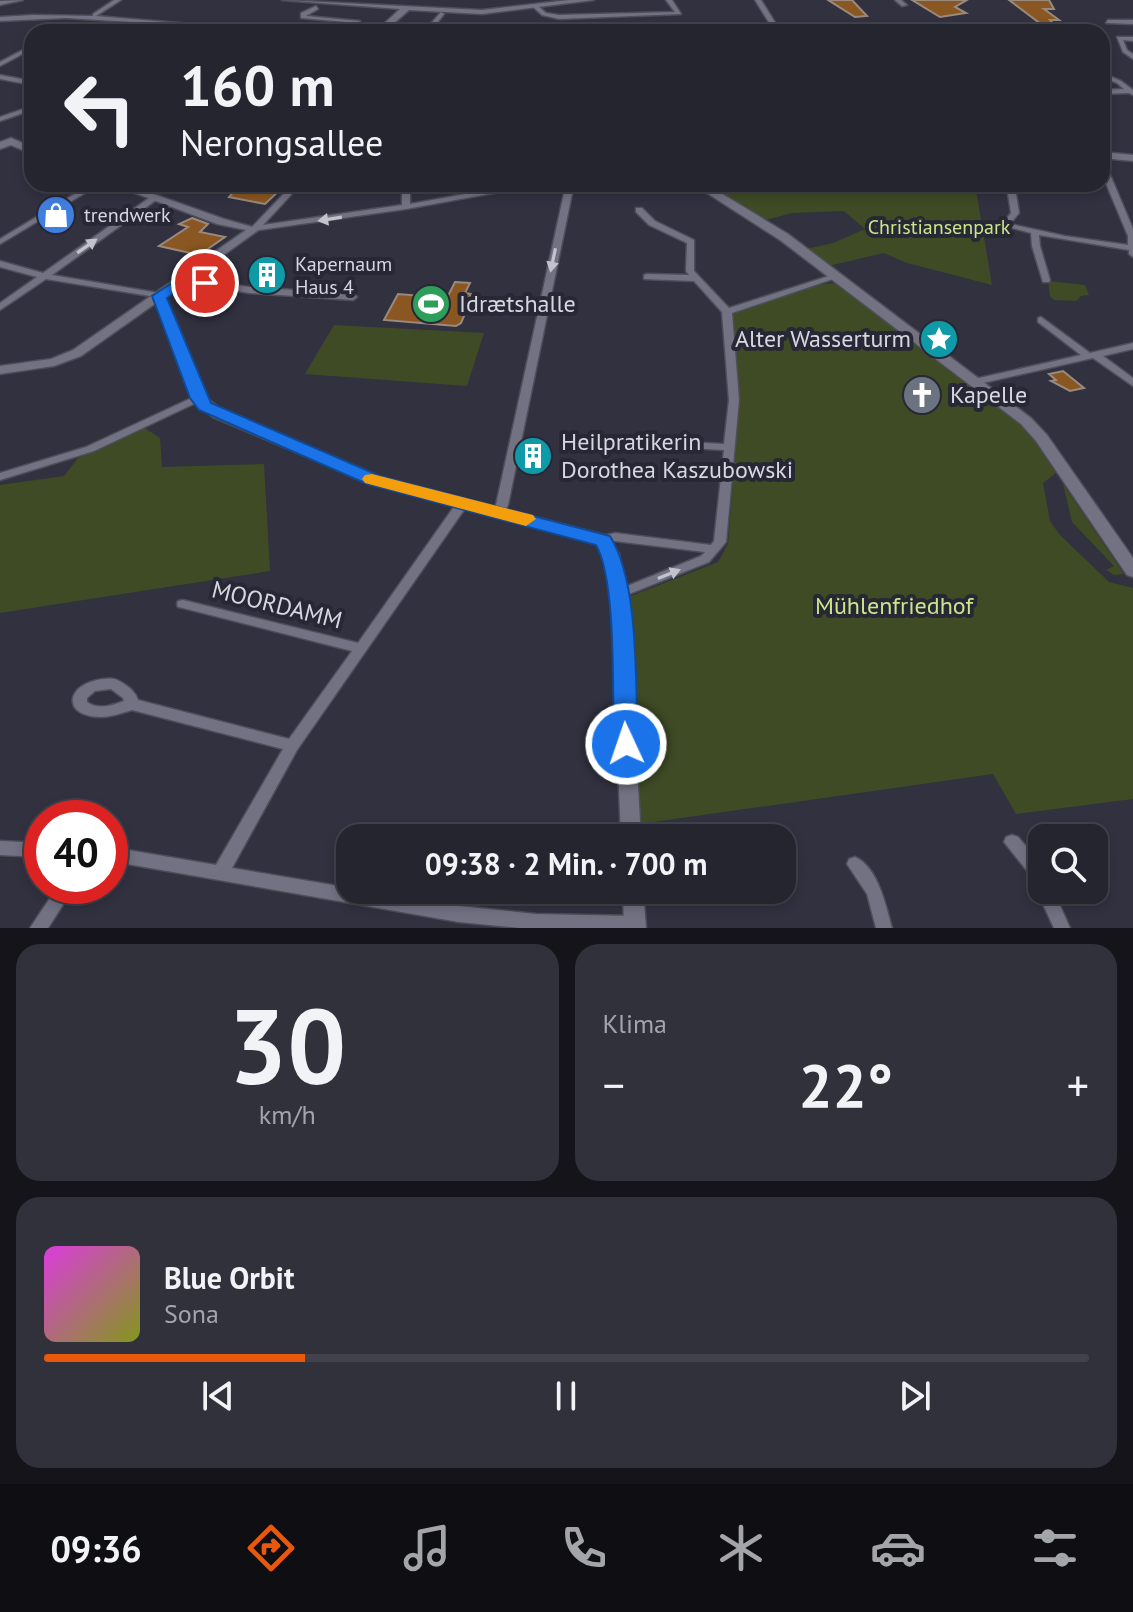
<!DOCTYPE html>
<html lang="de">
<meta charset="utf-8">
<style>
body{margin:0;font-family:"PT Sans",sans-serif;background:#31313c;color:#f1f3f6;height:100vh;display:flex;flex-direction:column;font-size:30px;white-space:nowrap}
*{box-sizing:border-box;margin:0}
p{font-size:26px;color:#a3a5ab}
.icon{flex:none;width:44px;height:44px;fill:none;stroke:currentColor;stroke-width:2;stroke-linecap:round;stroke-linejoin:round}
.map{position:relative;height:928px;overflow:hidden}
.sheet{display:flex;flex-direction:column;gap:16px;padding:16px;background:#14141a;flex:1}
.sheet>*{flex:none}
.top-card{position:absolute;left:24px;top:24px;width:1086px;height:168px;border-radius:24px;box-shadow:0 4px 12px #0003,0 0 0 2px #42424c;background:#252530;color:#f1f3f6;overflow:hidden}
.buttons{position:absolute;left:1028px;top:824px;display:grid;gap:16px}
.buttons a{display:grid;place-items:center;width:80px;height:80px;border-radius:16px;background:#252530;box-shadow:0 4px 12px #0003,0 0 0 2px #42424c;font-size:40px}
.speed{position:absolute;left:24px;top:800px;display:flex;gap:16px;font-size:40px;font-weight:700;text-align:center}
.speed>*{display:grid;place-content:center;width:104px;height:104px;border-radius:50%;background:#252530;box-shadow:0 4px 12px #0003,0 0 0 2px #42424c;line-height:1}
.speed .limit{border:12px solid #d22;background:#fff;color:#111}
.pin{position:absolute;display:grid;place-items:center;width:68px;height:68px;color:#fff;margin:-34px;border:4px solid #fff;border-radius:50%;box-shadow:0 2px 8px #0007}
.me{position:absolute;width:88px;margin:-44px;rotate:357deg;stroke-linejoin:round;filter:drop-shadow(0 0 6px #0008)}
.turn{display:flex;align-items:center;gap:28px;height:168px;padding:0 24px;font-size:36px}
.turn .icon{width:104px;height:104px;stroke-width:2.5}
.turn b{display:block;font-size:56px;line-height:68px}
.big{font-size:60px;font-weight:800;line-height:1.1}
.sheet .card{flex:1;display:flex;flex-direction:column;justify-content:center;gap:12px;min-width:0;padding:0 28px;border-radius:24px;background:#31313c}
.sheet .dial{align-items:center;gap:0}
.dial b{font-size:104px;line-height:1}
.song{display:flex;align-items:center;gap:24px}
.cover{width:96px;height:96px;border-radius:12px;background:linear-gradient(135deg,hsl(300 70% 55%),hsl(70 70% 35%))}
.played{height:8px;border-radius:4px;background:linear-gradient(90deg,#ea580c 25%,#42424c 25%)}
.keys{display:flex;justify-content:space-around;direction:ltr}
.heat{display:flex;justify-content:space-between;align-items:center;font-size:44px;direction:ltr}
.sheet .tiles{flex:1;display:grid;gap:16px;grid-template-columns:1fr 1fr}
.card:last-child{grid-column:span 2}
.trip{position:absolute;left:336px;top:824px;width:460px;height:80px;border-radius:24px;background:#252530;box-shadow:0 4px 12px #0003,0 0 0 2px #42424c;font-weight:800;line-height:80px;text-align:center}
.tab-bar{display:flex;height:128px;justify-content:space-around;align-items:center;background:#0f0f13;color:#a3a5ab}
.tab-bar .icon{width:56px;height:56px}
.tab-bar .selected{color:#ea580c}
.tab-bar b{font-size:36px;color:#f1f3f6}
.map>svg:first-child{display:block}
.green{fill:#3f4b25}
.building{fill:#8a5722;stroke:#998a7d;stroke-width:2}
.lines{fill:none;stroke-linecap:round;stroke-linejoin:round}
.minor-casing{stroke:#4e4e5a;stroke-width:3}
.tertiary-casing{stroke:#4e4e5a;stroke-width:3}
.secondary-casing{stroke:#4e4e5a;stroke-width:3}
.minor{fill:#727283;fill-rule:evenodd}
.tertiary{fill:#727283;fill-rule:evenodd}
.secondary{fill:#727283;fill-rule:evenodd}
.oneway{fill:#c3c3ce}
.route{fill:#1a73e8;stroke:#114b97;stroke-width:2}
.slow{fill:#f59e0b}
.labels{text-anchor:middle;stroke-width:8;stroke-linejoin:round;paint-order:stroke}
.far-poi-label{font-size:20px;fill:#d7d7e1;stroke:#272735;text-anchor:start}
.far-park-label{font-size:20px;fill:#c9e789;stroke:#272735}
.poi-label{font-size:24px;fill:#d7d7e1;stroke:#272735;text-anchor:start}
.street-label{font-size:24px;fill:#d7d7e1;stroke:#272735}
.park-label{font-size:24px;fill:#c9e789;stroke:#272735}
</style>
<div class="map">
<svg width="1133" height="928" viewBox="0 0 1133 928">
<rect width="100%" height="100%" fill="#313140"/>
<!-- green -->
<path class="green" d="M704,184H975L992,285L907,263L884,253L828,266L806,249L833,243L865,229L844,211L792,213L766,220Z
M1048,281L1085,285L1089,295L1081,296L1076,301L1054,300L1050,296Z
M835,283L1018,423L1034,440L1056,473L1043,483L1050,521L1060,535L1109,582L1133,588V799L1016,814L993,774L639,824L626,598L718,562L728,544L739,407L733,314L816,285Z
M334,325L484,333L467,386L305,374Z
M143,427L160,438L162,467L264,464L270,571L0,613V485L64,476L78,458Z
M1063,484L1124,574L1114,575L1106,570L1114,566L1072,522Z"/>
<!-- building -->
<path class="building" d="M828,0H852L867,16L855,17Z
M912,0H967L955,7L966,13L940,17Z
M1009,0H1049L1054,9H1044L1059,20H1050L1060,32H1025L1042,25Z
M240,184H273L270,187L282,188L265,204L229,197Z
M192,218L208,224L200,232L225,237L199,255L159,246L188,227L179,224Z
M455,282L470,283L465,293L471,294L467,302H470L461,323L456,326L384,320L398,294L447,298Z
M1063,371L1084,388L1070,391L1051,381L1056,380L1049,374Z"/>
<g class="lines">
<!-- minor casing -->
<g class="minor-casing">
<path id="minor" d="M114,0H121L96,16L263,30L266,32H242L139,23L113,32H105L132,22L66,18L0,21V17L33,15L93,16V14Z
M666,0H672L681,14L559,19L542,15L533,7L538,6L546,13L559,15L675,12Z
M755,0H761L781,32H775Z
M895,0H901L907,5L902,6Z
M316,6L318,9L306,16L360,21L357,23L301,18V13Z
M441,12L444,14L430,32L384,25L387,23L428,27Z
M1108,20H1133V24L1106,23Z
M1117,37H1133V41L1123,40L1127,50L1133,54V59L1123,52Z
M32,45V49L0,66V62Z
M1102,73L1121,81L1133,90V95L1129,93L1102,94V90L1124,89L1117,83L1102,77Z
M0,75L32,81V85L0,79Z
M32,106V110L0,121V117Z
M1102,163L1106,165L1133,229V257L1129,254V250L1039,235L1040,246L1050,280L1049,282H1043L1032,246L1031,233L1001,225L1011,213L1008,194L1012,192L1016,194L1019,213L1010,224L1065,236L1128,245V236L1102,174Z
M91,184H100L0,244V239Z
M293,184H301L263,225L402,205V184H410V204L520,184H536L532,186L406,209L252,231V227Z
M566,184H574L508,505L502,515L498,516L492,512L496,505Z
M152,196L159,198L52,275L159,293L162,294V298L46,279L0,310V303L37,277L0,267V261L43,273Z
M636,208H642L655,221L694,240V271L729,308L832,275L835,274L839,277L732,313L739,400L726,542L709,562L619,598L615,597L613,594L615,591L701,556L705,552L615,541L603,544L597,540L599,537L615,533L711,545L714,541L724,450L650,446L645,443L650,440L724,444L729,400L722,312L694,281L644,279V275L647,274L689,275L686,271L687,243L649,225L636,212Z
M183,277L249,287L353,294L357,297L353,300L249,293L180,282V278Z
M1041,317L1090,353L1133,343V349L1103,356L1133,378V386L1093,358L974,385L970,384L969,382L970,380L1081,355L1038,322V318Z
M198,395L202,396L203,398L202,400L94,451L0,480V473L86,447Z
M462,500L468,504L466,507L297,750L232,868L350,888V890H362L459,906L536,914L635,916L641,919L643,924L642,928H520L459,922L110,861V847L216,865L283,749L132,710C122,713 111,717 101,717C62,717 64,684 103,679C111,678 115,678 121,682C129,687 135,691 138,700L289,739L352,651L183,608L178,607L177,604L178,601L183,600L358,643L458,501ZM111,689L123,698L124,701C111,706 98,710 87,702V698L95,691Z
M1012,835L1018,837L1040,862L1042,867V890H1053L1070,928H1054L1028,872L1004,842L1006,837Z
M0,841L42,843V857L0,855Z
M855,857C878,867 886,906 892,928H876L867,894L847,864L849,859Z
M58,886H75L48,928H30Z"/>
</g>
<!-- tertiary casing -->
<g class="tertiary-casing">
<path id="tertiary" d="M111,184H125L224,219L260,229L165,297L204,396L223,411L379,477L608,536L619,554L627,594L641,838H621L611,594L603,554L597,543L369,483L213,417L192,398L156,303L81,356L54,366L0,374V366L51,359L73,350L246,230L217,224Z
M623,890H643L646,928H624Z"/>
</g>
<!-- secondary casing -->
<g class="secondary-casing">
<path id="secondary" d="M23,0L0,5V1Z
M282,0L482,10L569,0H594L482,14L409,10L384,32H375L400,9Z
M11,138L32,147V154L11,145L0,149V142Z
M1102,152L1133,155V161L1102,158Z
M693,184H706L788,234L1031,418L1047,435L1133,558V577L1127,575L1036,441L1021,424L780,240Z"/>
</g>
<!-- minor -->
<use href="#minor" class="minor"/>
<!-- tertiary -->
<use href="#tertiary" class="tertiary"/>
<!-- secondary -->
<use href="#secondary" class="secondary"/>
</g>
<!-- one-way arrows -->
<defs><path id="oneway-solid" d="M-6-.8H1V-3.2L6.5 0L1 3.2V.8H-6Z" transform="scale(2)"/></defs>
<g class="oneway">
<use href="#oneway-solid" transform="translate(330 219) rotate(171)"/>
<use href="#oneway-solid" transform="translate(87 246) rotate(-35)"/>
<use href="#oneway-solid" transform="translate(553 260) rotate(102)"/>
<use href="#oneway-solid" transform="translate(669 574) rotate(-22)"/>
</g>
<!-- route -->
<path class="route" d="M183,276L210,280L212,283L205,288L186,285L167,298L211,403L380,476L610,536C640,584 635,685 638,744L635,751L626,753L618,751L614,744C612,698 617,581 596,545L367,484L199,410L190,398L152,296Z"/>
<!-- slow -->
<path class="slow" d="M372,474L533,515L536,519L526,526L365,483L362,479L365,475Z"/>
<!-- icons -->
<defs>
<g id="shop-disc" transform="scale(2)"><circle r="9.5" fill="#3f7fe0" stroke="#272735"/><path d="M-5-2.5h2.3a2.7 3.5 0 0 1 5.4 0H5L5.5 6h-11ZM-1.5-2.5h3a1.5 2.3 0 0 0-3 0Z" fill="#fff"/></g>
<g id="building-disc" transform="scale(2)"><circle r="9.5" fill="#0f9aa8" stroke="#272735"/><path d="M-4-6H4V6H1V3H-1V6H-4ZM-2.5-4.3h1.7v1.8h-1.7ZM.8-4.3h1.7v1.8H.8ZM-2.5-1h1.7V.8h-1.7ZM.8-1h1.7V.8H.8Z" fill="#fff"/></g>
<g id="stadium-disc" transform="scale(2)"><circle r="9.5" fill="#2e9e5b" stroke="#272735"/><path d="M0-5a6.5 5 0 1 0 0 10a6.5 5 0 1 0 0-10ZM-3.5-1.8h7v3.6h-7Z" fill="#fff"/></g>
<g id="sight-disc" transform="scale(2)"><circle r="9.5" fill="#0f9aa8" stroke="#272735"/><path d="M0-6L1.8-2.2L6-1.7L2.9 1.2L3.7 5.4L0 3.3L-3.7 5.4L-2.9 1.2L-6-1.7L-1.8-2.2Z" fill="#fff"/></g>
<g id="church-disc" transform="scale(2)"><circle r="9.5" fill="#6b7280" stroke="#272735"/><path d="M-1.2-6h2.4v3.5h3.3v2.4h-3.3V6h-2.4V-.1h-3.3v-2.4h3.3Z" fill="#fff"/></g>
</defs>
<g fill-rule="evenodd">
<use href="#shop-disc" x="56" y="215"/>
<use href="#building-disc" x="267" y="275"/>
<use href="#stadium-disc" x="431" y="304"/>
<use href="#sight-disc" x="939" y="339"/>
<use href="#church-disc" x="922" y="395"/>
<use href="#building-disc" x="533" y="456"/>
</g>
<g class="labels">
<!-- far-poi labels -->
<g class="far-poi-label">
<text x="84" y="222">trendwerk</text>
<text x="295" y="271">Kapernaum<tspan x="295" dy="23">Haus 4</tspan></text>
</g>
<!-- far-park labels -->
<g class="far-park-label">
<text x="939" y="234">Christiansenpark</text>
</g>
<!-- poi labels -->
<g class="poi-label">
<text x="459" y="312">Idrætshalle</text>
<text x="911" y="347" text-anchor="end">Alter Wasserturm</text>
<text x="950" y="403">Kapelle</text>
<text x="561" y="450">Heilpratikerin<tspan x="561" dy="28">Dorothea Kaszubowski</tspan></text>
</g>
<!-- street labels -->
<g class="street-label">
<text transform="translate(277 605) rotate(14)" y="8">MOORDAMM</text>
</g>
<!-- park labels -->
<g class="park-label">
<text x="894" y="614">Mühlenfriedhof</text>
</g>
</g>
</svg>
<div class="buttons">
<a><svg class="icon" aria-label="search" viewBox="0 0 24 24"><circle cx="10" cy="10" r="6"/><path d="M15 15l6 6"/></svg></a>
</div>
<div class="speed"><div class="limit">40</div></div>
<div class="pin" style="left:205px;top:283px;background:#d93025"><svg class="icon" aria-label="arrive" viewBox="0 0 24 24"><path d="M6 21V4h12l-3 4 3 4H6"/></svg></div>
<svg class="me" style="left:626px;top:744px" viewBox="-20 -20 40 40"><circle r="17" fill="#1a73e8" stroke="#fff" stroke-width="3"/><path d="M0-11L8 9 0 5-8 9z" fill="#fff"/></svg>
<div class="trip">09:38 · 2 Min. · 700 m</div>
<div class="top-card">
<div class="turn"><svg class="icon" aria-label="left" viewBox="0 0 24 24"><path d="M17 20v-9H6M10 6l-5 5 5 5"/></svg><div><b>160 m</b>Nerongsallee</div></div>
</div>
</div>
<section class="sheet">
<div class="tiles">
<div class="card dial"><b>30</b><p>km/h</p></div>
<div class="card"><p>Klima</p>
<div class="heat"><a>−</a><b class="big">22°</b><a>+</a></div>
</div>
<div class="card">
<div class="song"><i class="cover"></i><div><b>Blue Orbit</b><p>Sona</p></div></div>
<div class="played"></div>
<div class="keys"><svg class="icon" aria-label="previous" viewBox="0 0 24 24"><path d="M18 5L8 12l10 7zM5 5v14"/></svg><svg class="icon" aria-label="pause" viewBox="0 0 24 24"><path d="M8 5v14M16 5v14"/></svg><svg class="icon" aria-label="next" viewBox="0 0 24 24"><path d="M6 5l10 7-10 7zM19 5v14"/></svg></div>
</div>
</div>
</section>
<nav class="tab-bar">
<b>09:36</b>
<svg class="icon selected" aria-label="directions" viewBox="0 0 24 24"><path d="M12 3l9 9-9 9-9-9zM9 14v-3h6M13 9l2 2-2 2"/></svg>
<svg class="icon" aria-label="music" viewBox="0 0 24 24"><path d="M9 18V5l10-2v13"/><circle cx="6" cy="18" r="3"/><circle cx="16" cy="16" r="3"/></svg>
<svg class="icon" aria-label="phone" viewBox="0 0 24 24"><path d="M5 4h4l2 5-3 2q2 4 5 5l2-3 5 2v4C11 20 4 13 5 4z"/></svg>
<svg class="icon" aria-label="climate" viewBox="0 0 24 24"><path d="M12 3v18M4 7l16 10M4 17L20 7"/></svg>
<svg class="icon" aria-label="car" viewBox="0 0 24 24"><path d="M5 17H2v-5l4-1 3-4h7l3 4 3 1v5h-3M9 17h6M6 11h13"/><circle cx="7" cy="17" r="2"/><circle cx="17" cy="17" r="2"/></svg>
<svg class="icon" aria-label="filters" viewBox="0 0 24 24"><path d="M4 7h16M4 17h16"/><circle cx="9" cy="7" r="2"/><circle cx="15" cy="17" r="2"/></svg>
</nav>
